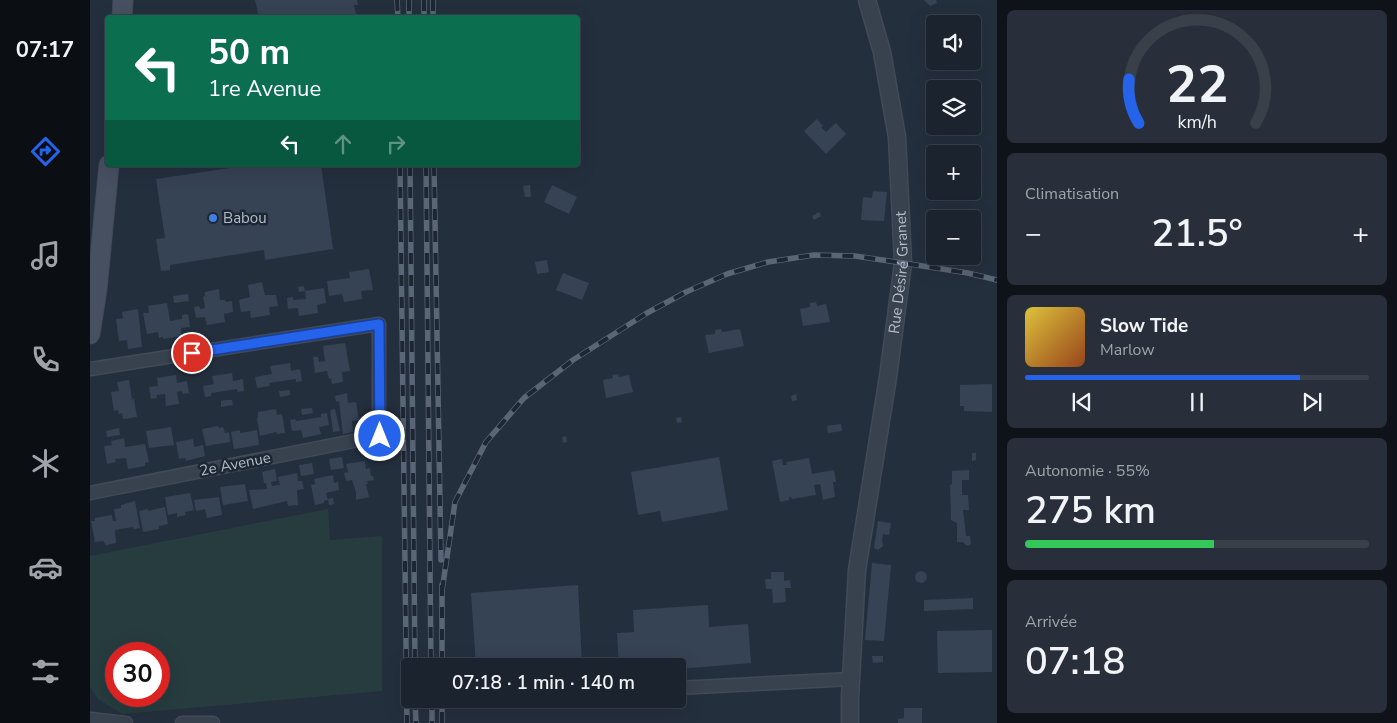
<!DOCTYPE html>
<html lang="fr">
<meta charset="utf-8">
<style>
body{margin:0;font-family:"Nunito Sans",sans-serif;background:#282f3a;color:#f1f3f6;height:100vh;display:flex;flex-direction:column;font-size:19px;white-space:nowrap}
*{box-sizing:border-box;margin:0}
p{font-size:16px;color:#a0a4aa}
.icon{flex:none;width:28px;height:28px;fill:none;stroke:currentColor;stroke-width:2;stroke-linecap:round;stroke-linejoin:round}
.map{position:relative;flex:1;overflow:hidden}
.drawer{display:flex;flex-direction:column;gap:10px;padding:10px;background:#0f1319;width:400px}
.drawer>*{flex:none}
.guide{position:absolute;left:15px;top:15px;width:475px;height:152px;border-radius:5px;box-shadow:0 5px 20px #0002,0 0 0 1px #39404a;background:#0b6e4f;color:#fff;overflow:hidden}
.controls{position:absolute;left:836px;top:15px;display:grid;gap:10px}
.controls a{display:grid;place-items:center;width:55px;height:55px;border-radius:5px;background:#1b232e;box-shadow:0 5px 20px #0002,0 0 0 1px #39404a;font-size:25px}
.speed{position:absolute;left:15px;top:642px;display:flex;gap:10px;font-size:25px;font-weight:700;text-align:center}
.speed>*{display:grid;place-content:center;width:65px;height:65px;border-radius:50%;background:#1b232e;box-shadow:0 5px 20px #0002,0 0 0 1px #39404a;line-height:1}
.speed .limit{border:8px solid #d22;background:#fff;color:#111}
.pin{position:absolute;display:grid;place-items:center;width:42px;height:42px;color:#fff;margin:-21px;border:2px solid #fff;border-radius:50%;box-shadow:0 1px 5px #0007}
.me{position:absolute;width:55px;margin:-28px;rotate:0deg;stroke-linejoin:round;filter:drop-shadow(0 0 4px #0008)}
.turn{display:flex;align-items:center;gap:18px;height:105px;padding:0 20px;font-size:22px}
.turn .icon{width:65px;height:65px;stroke-width:2.5}
.turn b{display:block;font-size:35px;line-height:42px}
.lanes{display:flex;align-items:center;height:48px;padding:0 20px;background:#0003;justify-content:center;gap:25px;direction:ltr}
.lanes .off{opacity:.35}
.big{font-size:38px;font-weight:600;line-height:1.1}
.drawer .widget{flex:1;display:flex;flex-direction:column;justify-content:center;gap:8px;min-width:0;padding:0 18px;border-radius:8px;background:#282f3a}
.drawer .dial{align-items:center;gap:0}
.dial svg{height:130px;overflow:visible;fill:none;stroke:#39404a;stroke-width:7;stroke-linecap:round;text-anchor:middle}
.dial text{fill:#f1f3f6;stroke:none}
.song{display:flex;align-items:center;gap:15px}
.cover{width:60px;height:60px;border-radius:8px;background:linear-gradient(135deg,hsl(50 70% 55%),hsl(20 70% 35%))}
.played{height:5px;border-radius:2px;background:linear-gradient(90deg,#2563eb 80%,#39404a 80%)}
.keys{display:flex;justify-content:space-around;direction:ltr}
.heat{display:flex;justify-content:space-between;align-items:center;font-size:28px;direction:ltr}
.charge{height:8px;border-radius:4px;background:linear-gradient(90deg,#34c759 55%,#39404a 0)}
.trip{position:absolute;left:311px;top:658px;width:285px;height:50px;border-radius:5px;background:#1b232e;box-shadow:0 5px 20px #0002,0 0 0 1px #39404a;font-weight:600;line-height:50px;text-align:center}
main{display:flex;flex:1;min-height:0}
.tab-bar{display:flex;flex-direction:column;width:90px;justify-content:space-around;align-items:center;background:#0b0e12;color:#a0a4aa}
.tab-bar .icon{width:35px;height:35px}
.tab-bar .active{color:#2563eb}
.tab-bar b{font-size:22px;color:#f1f3f6}
.map>svg:first-child{display:block}
.green{fill:#263c3f;fill-rule:evenodd}
.building{fill:#364354}
.lines{fill:none;stroke-linecap:round;stroke-linejoin:round}
.minor-casing{stroke:#414a57;stroke-width:15}
.tertiary-casing{stroke:#414a57;stroke-width:19}
.secondary-casing{stroke:#414a57;stroke-width:21}
.minor{stroke:#38414e;stroke-width:12}
.tertiary{stroke:#38414e;stroke-width:16}
.secondary{stroke:#465061;stroke-width:19}
.rail-casing{stroke:#5a6575;stroke-width:5.5}
.rail{stroke:#1d2633;stroke-width:4;stroke-dasharray:11;stroke-linecap:butt}
.route-casing{stroke:#184099;stroke-width:12}
.route{stroke:#2563eb;stroke-width:9}
.shop-dot{fill:#3f7fe0;stroke:#1d2633;stroke-width:2}
.labels{text-anchor:middle;stroke-width:5;stroke-linejoin:round;paint-order:stroke}
.poi-label{font-size:15px;fill:#b4bcc9;stroke:#1d2633;text-anchor:start}
.street-label{font-size:15px;fill:#b4bcc9;stroke:#1d2633}
</style>
<main>
<nav class="tab-bar">
<b>07:17</b>
<svg class="icon active" aria-label="directions" viewBox="0 0 24 24"><path d="M12 3l9 9-9 9-9-9zM9 14v-3h6M13 9l2 2-2 2"/></svg>
<svg class="icon" aria-label="music" viewBox="0 0 24 24"><path d="M9 18V5l10-2v13"/><circle cx="6" cy="18" r="3"/><circle cx="16" cy="16" r="3"/></svg>
<svg class="icon" aria-label="phone" viewBox="0 0 24 24"><path d="M5 4h4l2 5-3 2q2 4 5 5l2-3 5 2v4C11 20 4 13 5 4z"/></svg>
<svg class="icon" aria-label="climate" viewBox="0 0 24 24"><path d="M12 3v18M4 7l16 10M4 17L20 7"/></svg>
<svg class="icon" aria-label="car" viewBox="0 0 24 24"><path d="M5 17H2v-5l4-1 3-4h7l3 4 3 1v5h-3M9 17h6M6 11h13"/><circle cx="7" cy="17" r="2"/><circle cx="17" cy="17" r="2"/></svg>
<svg class="icon" aria-label="filters" viewBox="0 0 24 24"><path d="M4 7h16M4 17h16"/><circle cx="9" cy="7" r="2"/><circle cx="15" cy="17" r="2"/></svg>
</nav>
<div class="map">
<svg width="907" height="723" viewBox="0 0 907 723">
<rect width="100%" height="100%" fill="#242f3e"/>
<!-- green -->
<path class="green" d="M238,509L240,540L292,536V691L32,714L8,699L0,687V556ZM26,654H69V696H26Z"/>
<!-- building -->
<path class="building" d="M165,0H267L268,5H264L267,18H169Z
M834,0H846L847,3L840,6Z
M727,119L733,126L731,127L736,132L746,123L756,134L736,154L714,131Z
M160,165H231L243,249L175,260L174,250L80,265V270L71,271L66,239L75,238L66,179Z
M440,185L441,197H435L433,186Z
M462,185L487,197L479,214L454,202Z
M783,191L797,192L794,221L771,220L773,197L782,198Z
M729,212L731,216L724,220L722,216Z
M835,244H845V250H835Z
M457,260L459,272L447,274L445,262Z
M279,269L283,290L271,291L272,299L254,302L252,294L239,296L237,281L260,278L259,272Z
M473,273L499,283L492,300L466,290Z
M172,282L175,295H186L188,306L179,307L180,315L161,318L160,311L151,312L149,300L160,297L158,285Z
M214,286L215,291L234,288L236,303L227,305L228,313L209,316L208,308L198,309L197,298L203,297V300L216,299L215,291L209,292L208,287Z
M129,289L130,300H135L136,302L142,301L143,312L134,314L135,322L117,325L115,317L106,318L104,307L109,306L110,309L115,308L113,297L115,296V292Z
M98,294L99,301L84,303L83,296Z
M726,302L727,306L736,304L740,322L713,326L710,309L720,307V303Z
M77,303L80,321L92,319V315L98,314L100,327L91,328L92,336L73,339V337L69,338L68,332L57,334L53,313H59L58,306Z
M48,309L52,347L38,349L37,340L29,341L26,319L33,318L32,312Z
M631,329L632,332L650,329L654,346L619,353L615,335L625,334V330Z
M255,343L260,371L252,372L253,382L242,384L241,378L239,379L237,371L225,373L223,357H228L229,362L235,361L233,346Z
M200,363L201,371L210,369L212,381L206,382V379L179,383L180,386L167,388L165,377L182,374L180,366Z
M142,373L143,381L153,379L154,391L148,392L147,389L121,393V396L115,397L113,386L124,384L122,376Z
M528,374L529,377L539,375L543,392L516,398L513,380L523,378L522,375Z
M86,375L87,383L97,381L99,393L93,394L92,391L87,392L89,404L76,406L75,394L67,395V398L61,399L59,387L68,386L67,378Z
M39,380L42,399L39,400L44,399L47,417L33,419L32,413L29,414L28,410L24,411L21,392L29,391L27,382Z
M902,384V412L874,411V406H870V385Z
M200,390V395L190,397L189,391Z
M257,393L258,403L266,402L269,420L262,421L263,432L253,434L249,401L246,402L245,396Z
M706,394L707,400L702,401L701,396Z
M136,400H142L143,405L131,407V401Z
M222,408L223,413L212,415L211,409Z
M186,409L187,415L192,414L195,433L187,434L186,432L170,436L167,418H168V412Z
M245,409L250,431L243,432L240,410Z
M237,413L239,425L229,427L231,434L213,438L211,430L202,431L200,420L205,419L206,421L231,417V414Z
M591,417L592,422L587,423L586,418Z
M751,424L752,431L738,433L737,426Z
M128,426L129,428L133,427L135,433L139,432L140,442L116,446L112,429Z
M81,427L84,445L59,448L56,431Z
M29,428L30,435L17,437L16,431Z
M150,430V433L167,430L169,445L144,449L141,432Z
M476,436L477,442L473,443L472,437Z
M34,438L35,447L55,444L59,462L55,463V466L38,469L36,458L25,459L26,462L17,464L14,446L22,445L21,441Z
M103,439L104,447L113,445L115,456L96,461L95,458L89,459L86,442Z
M882,453H886V460L882,461Z
M252,457L254,468L241,470L239,459Z
M629,457L638,510L572,522L570,511L548,515L541,472Z
M719,458L722,474L744,470L746,482H743L745,497L733,500L730,484L724,485L726,495L702,499L701,497H699V500L690,502L682,461L692,459L693,465H697L696,462Z
M275,461L276,469L280,468L281,476H283L284,480L277,481L278,484H276L279,497L266,500V492L262,480L256,481L254,473L258,472L256,464Z
M222,463L224,474L211,476L209,465Z
M185,469L187,481L181,482L182,486L190,485L188,477L207,473L208,481H212L214,489L207,490L208,505L198,506L197,501L163,509L159,490L177,489L176,483H174L172,472Z
M879,470V480H872V495H878L879,510H873L876,536H880L881,544L877,546L873,542H867V523L861,520L860,485L862,484V471Z
M243,475L244,483L248,482L249,490L236,493L238,500L234,501V503L225,505L221,485L225,484L224,479Z
M155,484L158,501L133,505L130,487Z
M100,493L104,510L95,512L96,515L87,517V513L78,515L75,497Z
M129,497L132,515L117,518L115,509L106,511L104,500Z
M243,498L244,504L239,505L238,499Z
M45,501L50,528L44,529L43,527L25,530L26,543L16,545L13,541L5,542L1,521H5V518L22,515L23,521H26L24,509L31,508V505Z
M75,507L78,524L69,526V529L53,532L49,511L58,509V511Z
M788,521L801,523L799,535L793,534L792,541L793,546L788,550L784,548Z
M782,563L801,565L794,641L775,640Z
M825 577a6 6 0 1 1 12 0a6 6 0 1 1-12 0Z
M681,572H694V581L700,580L701,588H695L696,602L683,603L682,589H676L675,579H681Z
M488,585L492,663L444,666H386L381,593Z
M883,598V609L834,611V600Z
M618,605L619,627L658,624L661,663L588,669V666H529L527,633L544,632L543,610Z
M902,630V672L848,673L847,631Z
M782,656H793V662L783,663Z
M814,708H832V723H808V719L814,718Z"/>
<g class="lines">
<!-- minor casing -->
<g class="minor-casing">
<path id="minor" d="M0,369L289,324V436L0,493
M588,688L761,679
M0,719L36,723
M92,723H123"/>
</g>
<!-- tertiary casing -->
<g class="tertiary-casing">
<g id="tertiary">
<path id="s1" d="M760,723V697L767,570L798,377L813,263L807,137L792,52L777,0"/>
</g>
</g>
<!-- secondary casing -->
<g class="secondary-casing">
<path id="secondary" d="M32,18L33,0
M0,334L7,289L19,165"/>
</g>
<!-- minor -->
<use href="#minor" class="minor"/>
<!-- tertiary -->
<use href="#tertiary" class="tertiary"/>
<!-- secondary -->
<use href="#secondary" class="secondary"/>
<!-- rail casing -->
<g class="rail-casing">
<path id="rail" d="M307,0L308,18
M319,0V18
M334,0V18
M343,0V18
M310,165L317,723
M320,165L325,666
M336,165L341,666
M344,165L351,560
M352,585V666
M352,591L365,502L396,442L434,398L483,360L557,313L596,292L637,274L678,262L724,255L765,256L813,263L878,273L907,280
M325,699L326,723
M342,699V723
M352,723V699"/>
</g>
<!-- rail -->
<use href="#rail" class="rail"/>
</g>
<g class="lines">
<!-- route casing -->
<g class="route-casing">
<path id="route" d="M102,353L289,324L290,436"/>
</g>
<!-- route -->
<use href="#route" class="route"/>
</g>
<!-- markers -->
<circle class="shop-dot" cx="123" cy="218" r="5"/>
<g class="labels">
<!-- poi labels -->
<g class="poi-label">
<text x="133" y="223">Babou</text>
</g>
<!-- street labels -->
<g class="street-label">
<text dy="5" stroke="none"><textPath href="#s1" startOffset="454">Rue Désiré Granet</textPath></text>
<text transform="translate(145 464) rotate(-11)" y="5">2e Avenue</text>
</g>
</g>
</svg>
<div class="controls">
<a><svg class="icon" aria-label="sound" viewBox="0 0 24 24"><path d="M4 9h4l5-4v14l-5-4H4zM17 9q2 3 0 6"/></svg></a>
<a><svg class="icon" aria-label="layers" viewBox="0 0 24 24"><path d="M12 4l9 5-9 5-9-5zM3 14l9 5 9-5"/></svg></a>
<a>+</a>
<a>−</a>
</div>
<div class="speed"><div class="limit">30</div></div>
<div class="pin" style="left:102px;top:353px;background:#d93025"><svg class="icon" aria-label="arrive" viewBox="0 0 24 24"><path d="M6 21V4h12l-3 4 3 4H6"/></svg></div>
<svg class="me" style="left:290px;top:436px" viewBox="-20 -20 40 40"><circle r="17" fill="#2563eb" stroke="#fff" stroke-width="3"/><path d="M0-11L8 9 0 5-8 9z" fill="#fff"/></svg>
<div class="trip">07:18 · 1 min · 140 m</div>
<div class="guide">
<div class="turn"><svg class="icon" aria-label="left" viewBox="0 0 24 24"><path d="M17 20v-9H6M10 6l-5 5 5 5"/></svg><div><b>50 m</b>1re Avenue</div></div>
<div class="lanes"><svg class="icon" aria-label="left" viewBox="0 0 24 24"><path d="M17 20v-9H6M10 6l-5 5 5 5"/></svg><svg class="icon off" aria-label="ahead" viewBox="0 0 24 24"><path d="M12 20V5M6 11l6-6 6 6"/></svg><svg class="icon off" aria-label="right" viewBox="0 0 24 24"><path d="M7 20v-9h11M14 6l5 5-5 5"/></svg></div>
</div>
</div>
<section class="drawer">
<div class="widget dial"><svg viewBox="0 0 100 80">
<path d="M14 69A42 42 0 1 1 86 69"/>
<path d="M14 69A42 42 0 0 1 8 42" stroke="#2563eb"/>
<text x="50" y="56" font-size="32" font-weight="700">22</text>
<text x="50" y="72" font-size="11">km/h</text>
</svg></div>
<div class="widget"><p>Climatisation</p>
<div class="heat"><a>−</a><b class="big">21.5°</b><a>+</a></div>
</div>
<div class="widget">
<div class="song"><i class="cover"></i><div><b>Slow Tide</b><p>Marlow</p></div></div>
<div class="played"></div>
<div class="keys"><svg class="icon" aria-label="previous" viewBox="0 0 24 24"><path d="M18 5L8 12l10 7zM5 5v14"/></svg><svg class="icon" aria-label="pause" viewBox="0 0 24 24"><path d="M8 5v14M16 5v14"/></svg><svg class="icon" aria-label="next" viewBox="0 0 24 24"><path d="M6 5l10 7-10 7zM19 5v14"/></svg></div>
</div>
<div class="widget"><p>Autonomie · 55%</p><b class="big">275 km</b><div class="charge"></div></div>
<div class="widget"><p>Arrivée</p><b class="big">07:18</b></div>
</section>
</main>
